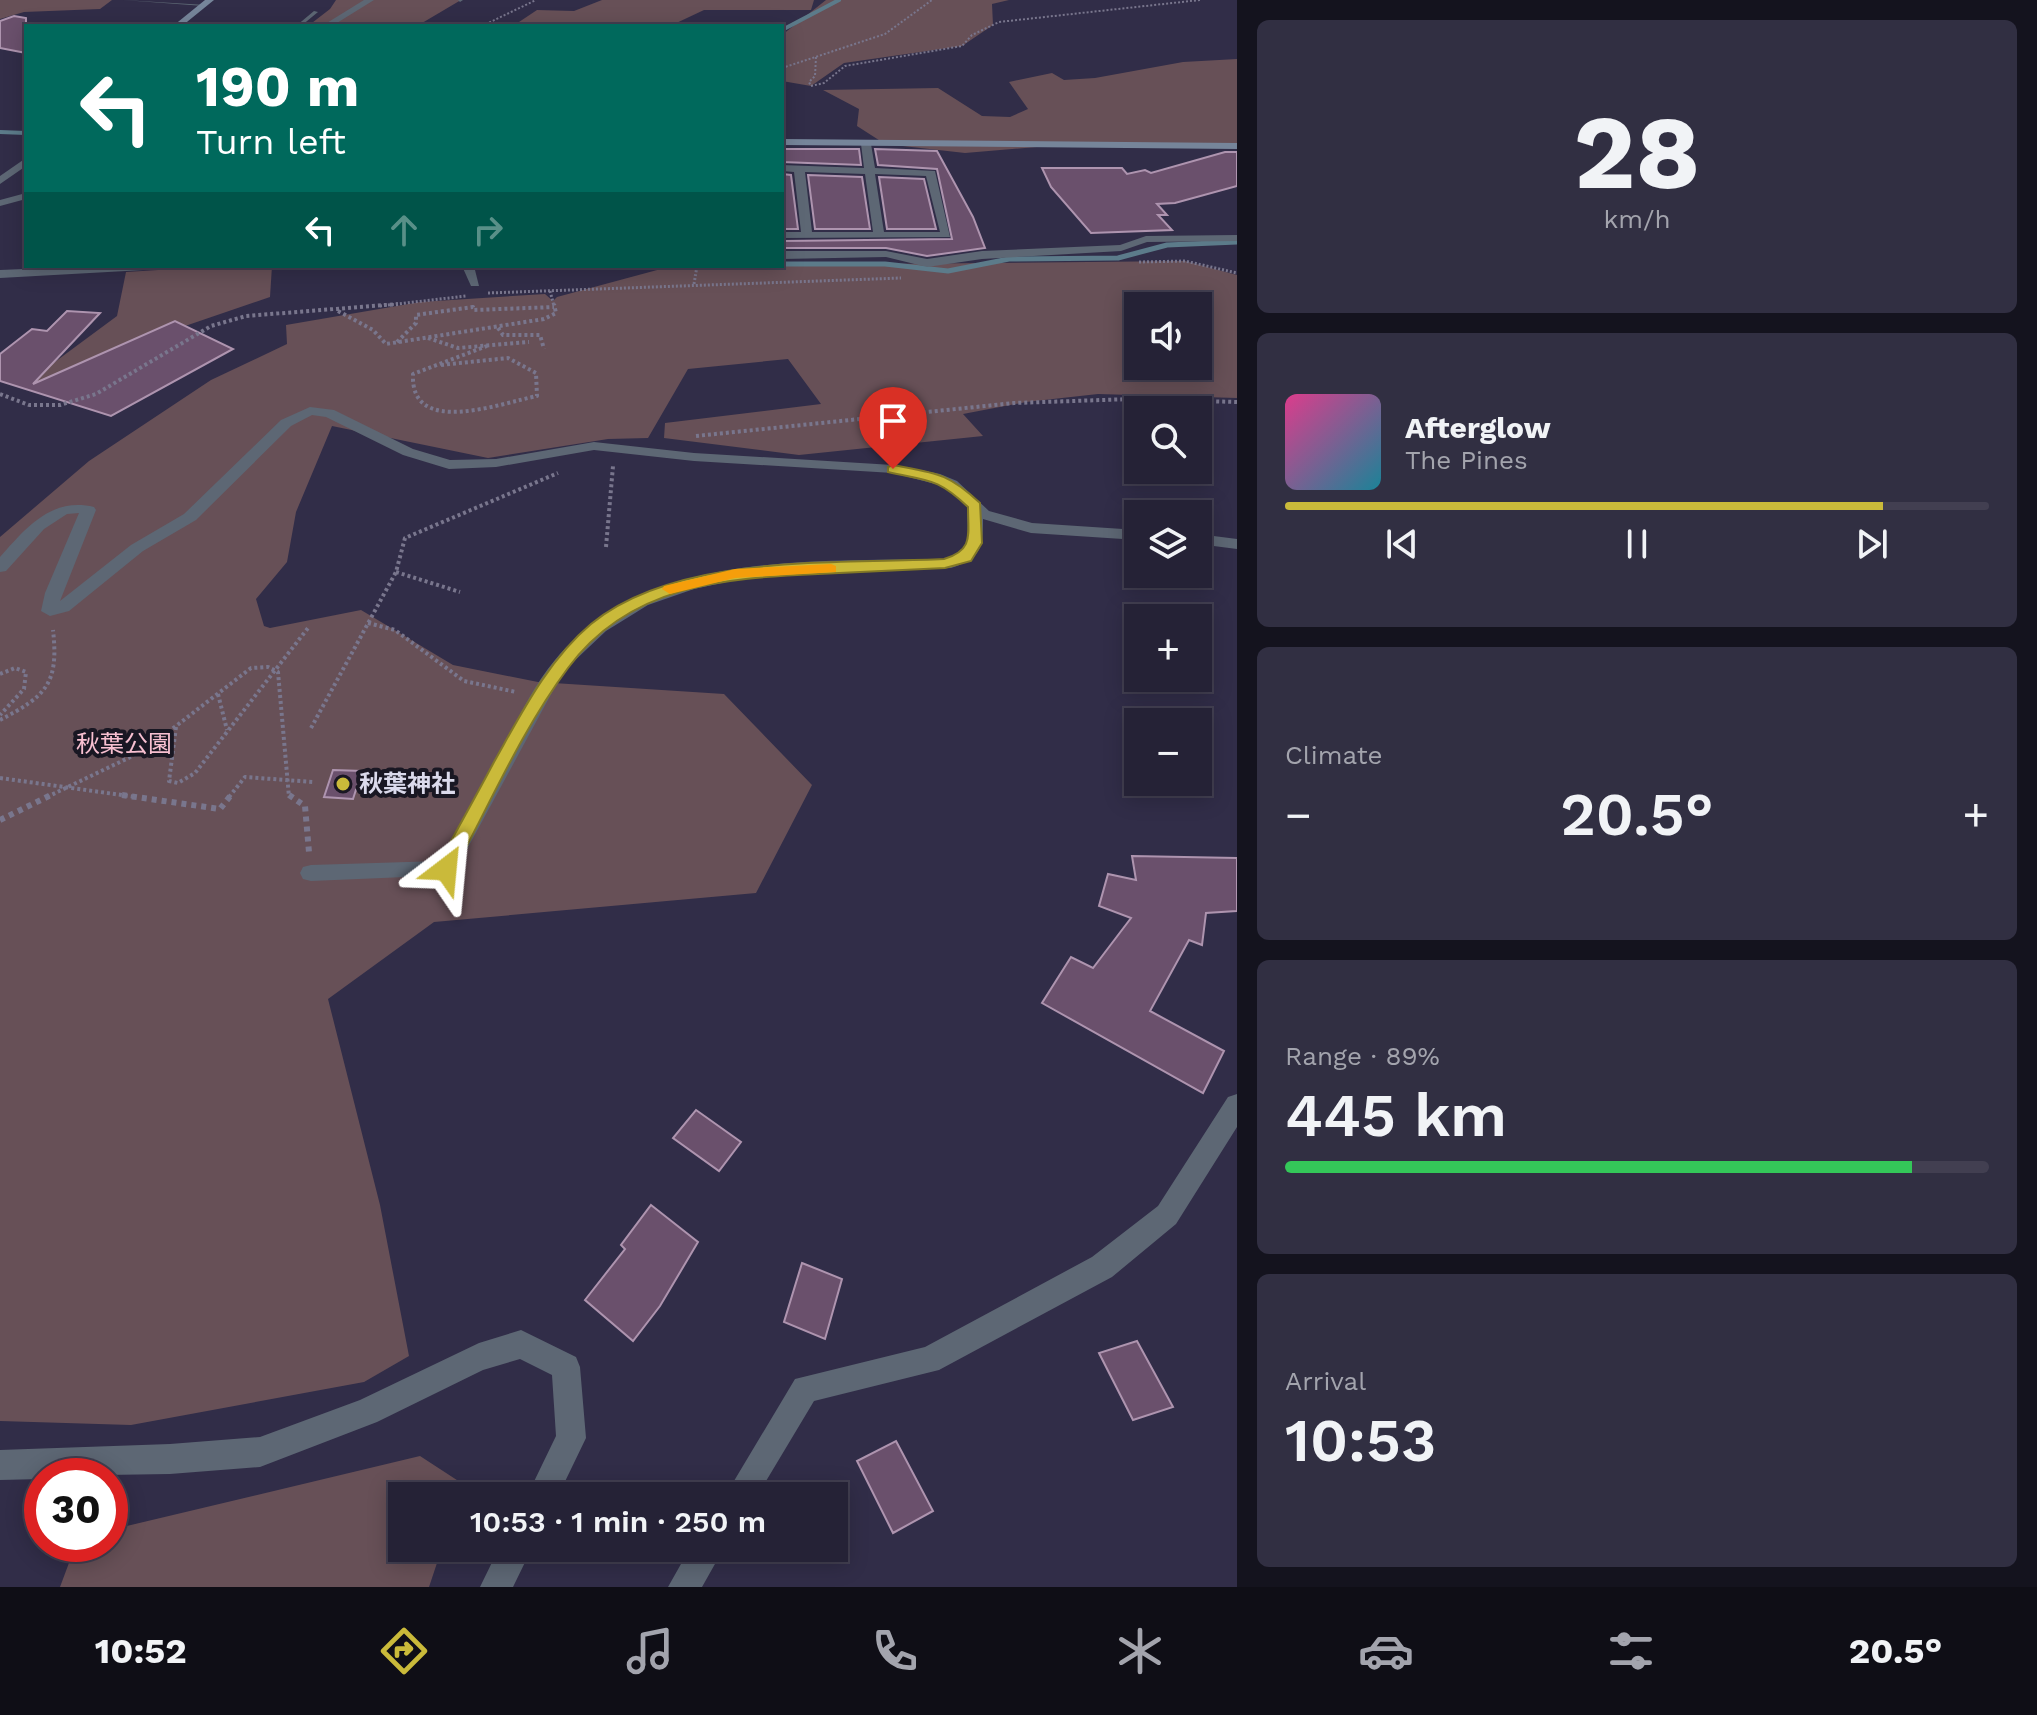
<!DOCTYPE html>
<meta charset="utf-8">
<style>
body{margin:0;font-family:"Work Sans","Noto Sans JP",sans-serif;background:#312f42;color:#f1f3f6;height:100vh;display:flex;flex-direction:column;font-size:30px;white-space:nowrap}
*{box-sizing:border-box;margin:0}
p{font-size:26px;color:#a3a4ad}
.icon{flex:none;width:44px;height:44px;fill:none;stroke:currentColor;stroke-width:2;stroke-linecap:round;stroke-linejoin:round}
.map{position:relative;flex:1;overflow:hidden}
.sheet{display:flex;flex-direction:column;gap:20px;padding:20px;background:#14131e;width:800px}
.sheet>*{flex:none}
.top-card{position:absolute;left:24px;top:24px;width:760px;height:244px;border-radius:0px;box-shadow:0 4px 20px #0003,0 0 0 2px #423f51;background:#00695c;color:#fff;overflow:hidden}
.buttons{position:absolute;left:1124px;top:292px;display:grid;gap:16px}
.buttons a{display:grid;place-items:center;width:88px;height:88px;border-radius:0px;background:#252236;box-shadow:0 4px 20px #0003,0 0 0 2px #423f51;font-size:40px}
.speed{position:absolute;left:24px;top:1458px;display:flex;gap:16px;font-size:40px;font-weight:700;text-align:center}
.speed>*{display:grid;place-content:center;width:104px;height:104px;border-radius:50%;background:#252236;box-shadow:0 4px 20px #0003,0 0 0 2px #423f51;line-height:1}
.speed .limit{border:12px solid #d22;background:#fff;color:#111}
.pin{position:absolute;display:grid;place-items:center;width:68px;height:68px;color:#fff;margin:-82px -34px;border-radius:50% 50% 50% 0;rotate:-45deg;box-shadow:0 0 8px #0007}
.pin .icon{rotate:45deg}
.me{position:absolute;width:88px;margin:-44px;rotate:29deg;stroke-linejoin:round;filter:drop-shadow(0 0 6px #0008)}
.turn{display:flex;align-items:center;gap:28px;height:168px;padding:0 40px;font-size:36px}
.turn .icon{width:104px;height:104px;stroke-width:2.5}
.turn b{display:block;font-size:56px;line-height:68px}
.lanes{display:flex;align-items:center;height:76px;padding:0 40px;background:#0003;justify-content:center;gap:40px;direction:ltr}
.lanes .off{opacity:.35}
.big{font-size:60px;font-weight:600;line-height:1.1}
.sheet .card{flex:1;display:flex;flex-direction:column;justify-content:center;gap:12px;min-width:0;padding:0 28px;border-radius:12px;background:#312f42}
.sheet .dial{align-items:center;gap:0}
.dial b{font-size:104px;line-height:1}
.song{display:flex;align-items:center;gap:24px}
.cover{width:96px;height:96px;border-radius:12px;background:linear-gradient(135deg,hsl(330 70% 55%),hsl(190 70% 35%))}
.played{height:8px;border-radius:4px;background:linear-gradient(90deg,#caba3a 85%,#423f51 85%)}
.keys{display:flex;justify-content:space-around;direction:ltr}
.heat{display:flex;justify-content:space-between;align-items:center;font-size:44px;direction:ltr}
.charge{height:12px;border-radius:6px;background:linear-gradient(90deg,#34c759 89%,#423f51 0)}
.trip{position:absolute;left:388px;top:1482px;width:460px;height:80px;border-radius:0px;background:#252236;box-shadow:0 4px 20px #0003,0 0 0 2px #423f51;font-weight:600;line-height:80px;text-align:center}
.tab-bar{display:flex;height:128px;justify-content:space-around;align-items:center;background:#0f0e16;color:#a3a4ad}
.tab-bar .icon{width:56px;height:56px}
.tab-bar .current{color:#caba3a}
.tab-bar b{font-size:36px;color:#f1f3f6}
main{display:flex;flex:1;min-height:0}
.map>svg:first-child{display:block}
.green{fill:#675057;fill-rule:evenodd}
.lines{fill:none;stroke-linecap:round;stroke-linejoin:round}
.stream-far1{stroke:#5c7b8a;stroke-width:4}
.stream{stroke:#5c7b8a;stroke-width:5}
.building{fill:#6a506c;stroke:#ae94af;stroke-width:2}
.path-far3{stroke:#79768d;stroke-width:2;stroke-dasharray:2 2;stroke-linecap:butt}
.path-far2{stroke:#79768d;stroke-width:3;stroke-dasharray:2 2;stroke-linecap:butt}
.path-far1{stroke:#79768d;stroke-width:4;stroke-dasharray:3 3;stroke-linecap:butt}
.path{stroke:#79768d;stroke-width:6;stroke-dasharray:5 5;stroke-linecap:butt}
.lane{fill:#5d6774;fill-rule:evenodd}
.street{fill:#5d6774;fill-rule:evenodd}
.secondary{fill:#76859a;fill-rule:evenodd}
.route{fill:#caba3a;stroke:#837926;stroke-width:2}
.slow{fill:#f59e0b}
.poi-dot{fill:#caba3a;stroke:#191723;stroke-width:3}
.labels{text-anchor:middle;stroke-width:8;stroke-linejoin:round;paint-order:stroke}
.park-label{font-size:24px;fill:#f8c0d1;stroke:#191723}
.poi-label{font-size:24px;font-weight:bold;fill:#dbdaec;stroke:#191723;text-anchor:start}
</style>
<main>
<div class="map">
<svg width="1237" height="1587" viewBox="0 0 1237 1587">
<rect width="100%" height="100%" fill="#312d48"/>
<!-- green -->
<path class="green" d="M0,0H112L100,9L24,12L0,19Z
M336,0H461L417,26H308L330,9Z
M602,0H814L811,10H704L670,26H513L537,10L574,11Z
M826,0H1009L992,4L993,25L962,46L844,63L811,86L782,81V35Z
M1237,59V145L1073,144L965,153L885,144L857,126L859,109L823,90L938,88L982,116L1010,117L1028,109L1009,82L1052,73L1064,80L1095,78L1183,62Z
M1185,261L1237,275V398L1098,394L1026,402L963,414L983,436L799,455L664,438L665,423L821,404L788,359L688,369L648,438L608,439L488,458L332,426L296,512L287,562L256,599L264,626L270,628L361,610L453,665L538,682L724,694L812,785L756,893L434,922L328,999L380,1205L409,1356L364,1382L131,1425L0,1421V537L89,461L211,380L287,344L286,325L420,302L545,294L553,301L557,297L672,266ZM1138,306H1198V366H1138Z
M222,266H272L270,297L112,351L40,387L25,384L117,316L126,272Z
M420,1456L463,1484L460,1496H402V1548H442L429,1587H60L76,1544H110V1530Z"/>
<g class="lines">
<!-- stream-far1 -->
<path class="stream-far1" d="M782,30L839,0
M0,132L26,133"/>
<!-- stream -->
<path class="stream" d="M782,264H885L948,271L1009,259L1118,258L1167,245L1237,242"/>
</g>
<!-- building -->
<path class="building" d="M14,16L26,18V53L0,48V21Z
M786,149H859L861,165L782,162V150Z
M875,149L937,151L973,217L985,248L927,256L886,248H782V241L952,239L937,169L878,165Z
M1225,152H1237V186L1175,203L1157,204L1167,215H1158L1172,230L1091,233L1051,187L1042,168H1122L1127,174L1145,170L1151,173Z
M782,174L791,175L798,229H782Z
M808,175L862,177L870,229H815Z
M879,177L924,179L936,229H887Z
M67,311L100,313L33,384L175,321L233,349L111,416L0,381V354L32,329L47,331Z
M333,770L362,771L353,799L324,797Z
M1132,856L1237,858V911L1206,913L1202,945L1189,940L1150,1011L1224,1051L1203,1093L1042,1003L1071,957L1093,968L1131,918L1099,906L1108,874L1136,880Z
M696,1110L741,1142L719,1171L673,1138Z
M651,1205L698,1242L660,1306L633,1341L585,1300L625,1249L621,1245Z
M802,1263L842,1279L825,1339L784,1322Z
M1137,1341L1173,1407L1133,1420L1099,1353Z
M896,1441L933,1511L893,1533L857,1461Z"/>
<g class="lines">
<!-- path-far3 -->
<path class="path-far3" d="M482,26L536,0
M816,57L815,76L809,82L811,86L824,83L845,66L962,46L972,35L999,22L1200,0
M782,68L885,34L932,0"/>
<!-- path-far2 -->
<path class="path-far2" d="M1139,262L1185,261L1237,273
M694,284L697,266
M550,291L554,306
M488,293L901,278
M380,306L466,296"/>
<!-- path-far1 -->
<path class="path-far1" d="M338,311L373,330L386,344L544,319L556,313L554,304
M498,328L503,335H540L544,349
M428,338L458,348L529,342
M397,342L416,323V315L473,307L474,310L554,307
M441,365L508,358L536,373L537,396C501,403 410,438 413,374L487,346
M0,394L29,405H60L96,394L211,326L246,316L398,304
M696,436L1014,403L1132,399L1237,402
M606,547L613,466
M396,572L460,592
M368,623L395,630L464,681L516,692
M0,674L15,668L26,672L24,689L0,715
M218,694L227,730
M0,720C46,696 59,684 53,630
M176,727L169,781L178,783L195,773L308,628
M311,728L396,572L405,538L558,473
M0,778L136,797
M47,797L145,750L251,668L268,667L278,672L289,797
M229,797L245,777L313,782"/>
<!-- path -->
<path class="path" d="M122,795L220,809L231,795
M289,795L305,806L309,852
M0,820L51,795"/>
<!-- lane -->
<path class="lane" d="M123,0L206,5L204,6Z
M458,0H463L460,2Z
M314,11L318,12L301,26H296Z
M178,23L220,25L222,26L180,25Z"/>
<!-- street -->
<path class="street" d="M364,0H374L332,26H322Z
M866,141L871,144L875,168L935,171L950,237L782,238V232H801L794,172L782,171V165L864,168L861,144ZM805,172L865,174L873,232H812ZM875,174L926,176L940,232H884Z
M26,158V166L0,184V176Z
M26,193V199L0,206V200Z
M1237,235V241L1147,242L1121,251L982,259L927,267L886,257L782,259V251H886L927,259L982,251L1120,245L1146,236Z
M95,266H150L144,270L0,278V270Z
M462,266H474L479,286H471Z
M310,407L334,410L413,449L450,460L496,459L594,442L694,453L893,465L940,474L957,481L989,511L1032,523L1138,530V540L1031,533L983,519C983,549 981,558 951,568L792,574L740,579L694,589L648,605L606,631L569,666L555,687L453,875L311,881L303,879L300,873L303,867L311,865L440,861C460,823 481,786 502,749C518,719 533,686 555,660C647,549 814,562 944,559C974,549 967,535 967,507L947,487L893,473L694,461L594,450L496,467L449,469L403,455L326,417L312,415L291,426L196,520L143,551L69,611L50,616L41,611L45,593L79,513L67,514L44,529L6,571L0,572V557C26,528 51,497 94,507L96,510L60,601L131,545L184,514L281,420Z
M1198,534L1237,539V549L1198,544Z
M1237,1094V1127L1176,1224L1112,1277L939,1370L814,1401L757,1496H725L795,1379L925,1347L1092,1257L1158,1206L1228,1097Z
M521,1330L576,1357L580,1367L586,1438L558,1496H527L556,1436L552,1375L520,1359L483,1370L377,1422L260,1467L170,1474L42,1476V1479L0,1480V1450L170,1444L260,1437L360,1400L479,1343Z
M499,1548H532L513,1587H480Z
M690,1548H724L702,1587H668Z"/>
<!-- secondary -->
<path class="secondary" d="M205,0H214L182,26H173Z
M782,139L1237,143V149L782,145Z"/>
</g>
<!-- route -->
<path class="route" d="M893,465C935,473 947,472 980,503L982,543L971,561L945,568C903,570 861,572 818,574C724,578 629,585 568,668C521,731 489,806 452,874H439L436,869C455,833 475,798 494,762C521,714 548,660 591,624C677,553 839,564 944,559C974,550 968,535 968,507C937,477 927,481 888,472V467Z"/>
<!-- slow -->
<path class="slow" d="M831,564L836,566V572L735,578L670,594L662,589L664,586L735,569Z"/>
<!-- markers -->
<circle class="poi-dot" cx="343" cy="784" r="8"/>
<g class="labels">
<!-- park labels -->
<g class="park-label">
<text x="124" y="752">秋葉公園</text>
</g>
<!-- poi labels -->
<g class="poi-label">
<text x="359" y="792">秋葉神社</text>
</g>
</g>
</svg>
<div class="buttons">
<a><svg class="icon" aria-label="sound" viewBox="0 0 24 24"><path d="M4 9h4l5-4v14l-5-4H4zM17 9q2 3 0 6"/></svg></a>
<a><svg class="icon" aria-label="search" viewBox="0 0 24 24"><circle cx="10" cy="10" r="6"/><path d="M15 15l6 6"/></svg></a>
<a><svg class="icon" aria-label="layers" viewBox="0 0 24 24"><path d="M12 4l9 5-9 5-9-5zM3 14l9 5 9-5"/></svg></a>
<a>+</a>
<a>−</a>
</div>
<div class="speed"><div class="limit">30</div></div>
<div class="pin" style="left:893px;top:469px;background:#d93025"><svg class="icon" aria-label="arrive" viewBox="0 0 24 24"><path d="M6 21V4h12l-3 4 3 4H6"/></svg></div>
<svg class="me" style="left:446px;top:869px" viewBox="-20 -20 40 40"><path d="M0-17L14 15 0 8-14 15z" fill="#caba3a" stroke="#fff" stroke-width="4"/></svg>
<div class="trip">10:53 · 1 min · 250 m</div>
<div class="top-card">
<div class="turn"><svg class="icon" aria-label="left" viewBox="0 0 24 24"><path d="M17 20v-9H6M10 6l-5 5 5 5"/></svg><div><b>190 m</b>Turn left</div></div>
<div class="lanes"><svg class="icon" aria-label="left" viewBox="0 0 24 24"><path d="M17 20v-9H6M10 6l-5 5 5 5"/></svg><svg class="icon off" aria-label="ahead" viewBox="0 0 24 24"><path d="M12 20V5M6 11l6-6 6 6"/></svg><svg class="icon off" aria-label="right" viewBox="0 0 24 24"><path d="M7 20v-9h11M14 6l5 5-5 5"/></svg></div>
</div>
</div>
<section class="sheet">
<div class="card dial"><b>28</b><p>km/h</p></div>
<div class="card">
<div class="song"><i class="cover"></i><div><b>Afterglow</b><p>The Pines</p></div></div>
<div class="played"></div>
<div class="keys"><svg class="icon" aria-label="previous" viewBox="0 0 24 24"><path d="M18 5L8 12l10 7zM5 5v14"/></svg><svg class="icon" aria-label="pause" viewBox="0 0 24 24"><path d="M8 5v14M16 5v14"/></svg><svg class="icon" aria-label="next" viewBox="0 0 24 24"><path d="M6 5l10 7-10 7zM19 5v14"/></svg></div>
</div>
<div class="card"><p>Climate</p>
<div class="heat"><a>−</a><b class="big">20.5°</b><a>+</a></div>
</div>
<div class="card"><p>Range · 89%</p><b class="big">445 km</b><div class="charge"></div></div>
<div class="card"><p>Arrival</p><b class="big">10:53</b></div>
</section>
</main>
<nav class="tab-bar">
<b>10:52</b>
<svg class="icon current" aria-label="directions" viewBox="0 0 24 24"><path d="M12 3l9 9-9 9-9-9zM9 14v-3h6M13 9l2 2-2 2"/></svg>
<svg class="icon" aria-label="music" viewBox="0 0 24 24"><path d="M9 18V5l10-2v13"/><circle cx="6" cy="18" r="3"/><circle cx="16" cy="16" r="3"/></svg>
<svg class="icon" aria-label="phone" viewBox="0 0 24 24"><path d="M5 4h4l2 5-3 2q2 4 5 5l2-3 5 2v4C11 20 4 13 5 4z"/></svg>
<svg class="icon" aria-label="climate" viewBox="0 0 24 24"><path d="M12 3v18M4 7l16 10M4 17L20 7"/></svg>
<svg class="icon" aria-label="car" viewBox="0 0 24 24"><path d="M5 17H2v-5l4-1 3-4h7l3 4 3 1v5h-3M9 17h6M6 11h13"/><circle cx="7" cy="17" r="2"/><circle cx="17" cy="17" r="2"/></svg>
<svg class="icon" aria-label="filters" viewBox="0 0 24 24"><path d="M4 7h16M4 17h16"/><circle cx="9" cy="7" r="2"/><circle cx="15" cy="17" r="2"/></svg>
<b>20.5°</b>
</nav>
